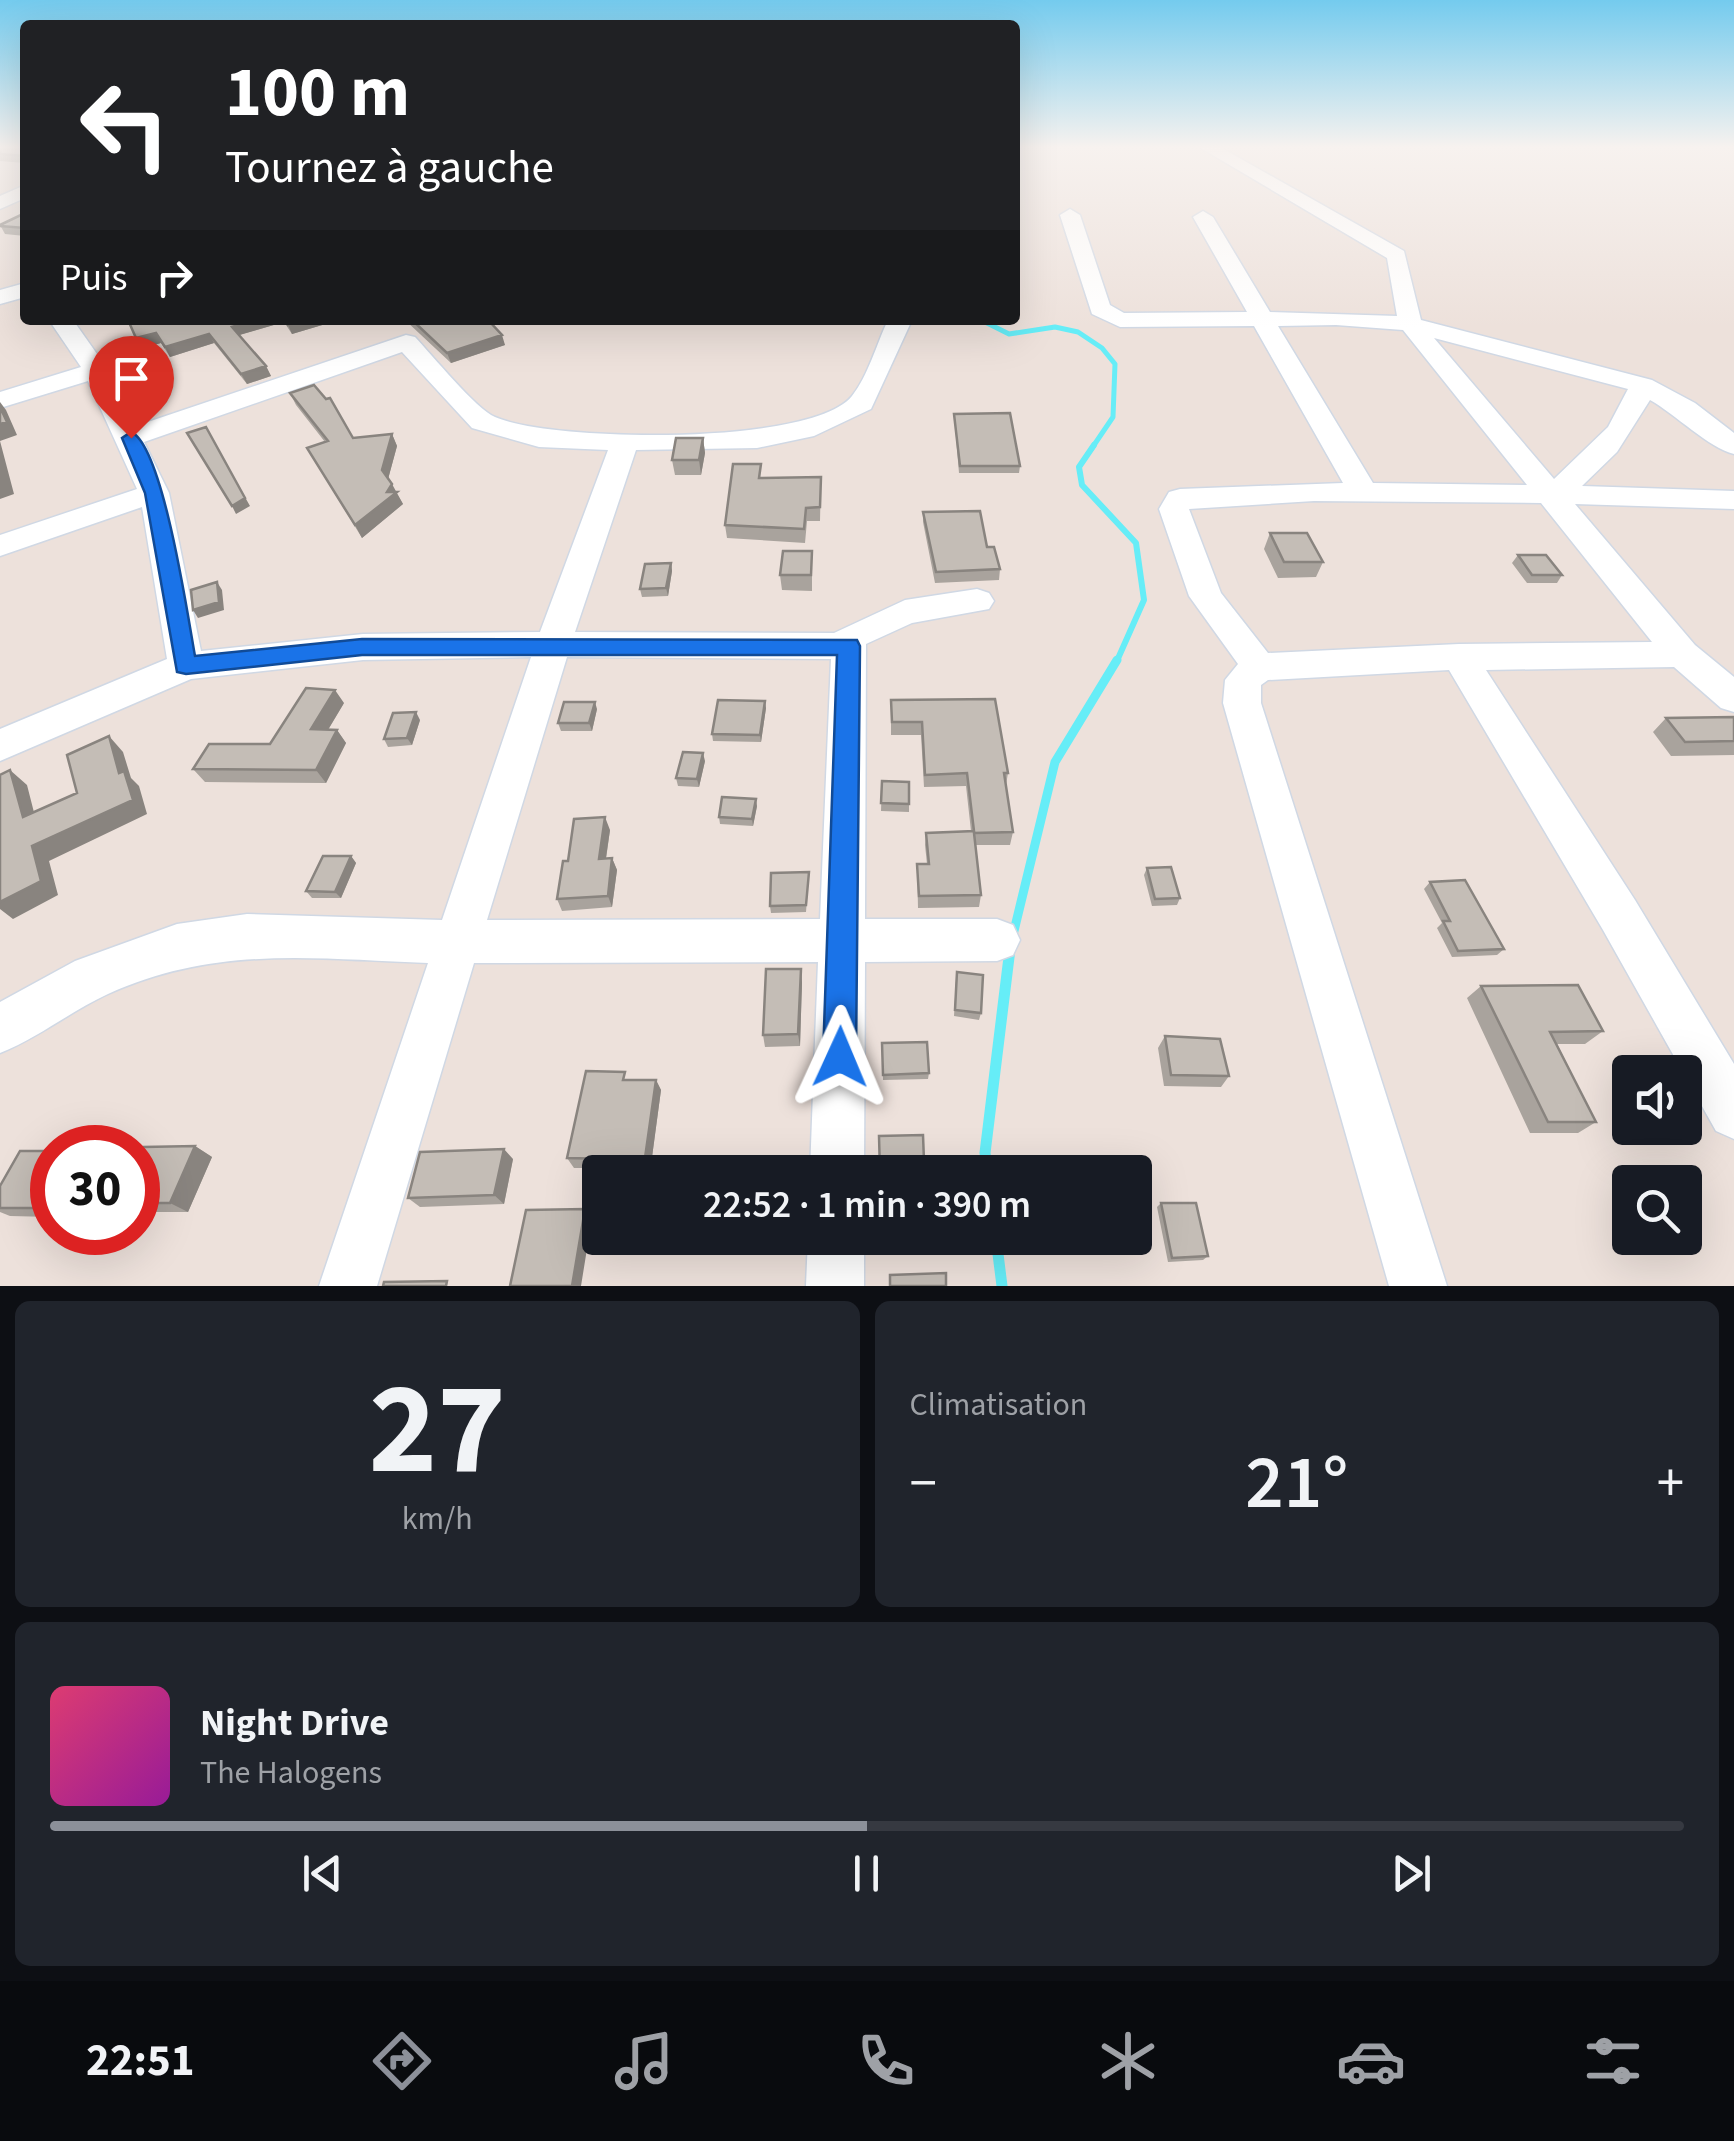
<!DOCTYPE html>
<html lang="fr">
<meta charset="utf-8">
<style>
body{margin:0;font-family:"Source Sans 3",sans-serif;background:#20242c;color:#f1f3f6;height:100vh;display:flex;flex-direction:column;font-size:38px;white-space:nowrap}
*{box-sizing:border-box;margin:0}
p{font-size:32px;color:#9ea1a6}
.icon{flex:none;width:55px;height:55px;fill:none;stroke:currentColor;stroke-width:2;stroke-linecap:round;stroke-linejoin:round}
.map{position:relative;height:1286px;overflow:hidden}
.sheet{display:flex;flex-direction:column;gap:15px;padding:15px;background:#0d0f14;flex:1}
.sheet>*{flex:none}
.guide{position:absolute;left:20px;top:20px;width:1000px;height:305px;border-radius:10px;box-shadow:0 10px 40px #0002;background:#202124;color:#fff;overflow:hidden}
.fabs{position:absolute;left:1612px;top:1055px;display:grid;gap:20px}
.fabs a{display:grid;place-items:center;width:90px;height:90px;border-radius:10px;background:#171b24;box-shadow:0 10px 40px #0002;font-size:50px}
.speed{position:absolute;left:30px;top:1125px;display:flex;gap:20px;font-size:50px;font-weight:700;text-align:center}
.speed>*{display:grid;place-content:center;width:130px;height:130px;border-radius:50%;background:#171b24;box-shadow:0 10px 40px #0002;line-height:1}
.speed .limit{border:15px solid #d22;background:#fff;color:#111}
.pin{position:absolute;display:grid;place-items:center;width:85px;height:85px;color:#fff;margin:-102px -42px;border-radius:50% 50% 50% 0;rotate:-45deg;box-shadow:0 0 10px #0007}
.pin .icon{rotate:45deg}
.me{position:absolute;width:110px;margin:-55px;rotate:1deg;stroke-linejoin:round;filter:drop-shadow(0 0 8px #0008)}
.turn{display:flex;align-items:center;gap:35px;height:210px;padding:0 40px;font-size:45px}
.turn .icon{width:130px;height:130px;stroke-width:2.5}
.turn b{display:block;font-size:70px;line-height:85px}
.then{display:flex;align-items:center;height:95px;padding:0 40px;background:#0003;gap:20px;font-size:38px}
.big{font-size:75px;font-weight:600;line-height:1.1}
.sheet .card{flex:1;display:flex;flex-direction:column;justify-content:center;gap:15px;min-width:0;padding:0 35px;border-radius:15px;background:#20242c}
.sheet .dial{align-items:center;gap:0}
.dial b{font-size:130px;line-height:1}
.song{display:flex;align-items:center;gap:30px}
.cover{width:120px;height:120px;border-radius:15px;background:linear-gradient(135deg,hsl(340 70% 55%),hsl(300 70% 35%))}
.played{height:10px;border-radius:5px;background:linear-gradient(90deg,#8c9099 50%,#363941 50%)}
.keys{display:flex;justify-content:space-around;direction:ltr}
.heat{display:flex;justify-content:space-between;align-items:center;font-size:55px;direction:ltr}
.sheet .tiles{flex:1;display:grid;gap:15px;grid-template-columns:1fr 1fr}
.card:last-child{grid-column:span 2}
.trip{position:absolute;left:582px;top:1155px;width:570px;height:100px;border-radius:10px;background:#171b24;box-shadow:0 10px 40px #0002;font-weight:600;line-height:100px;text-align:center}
.menu{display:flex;height:160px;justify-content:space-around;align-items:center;background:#090b0e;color:#9ea1a6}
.menu .icon{width:70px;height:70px}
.menu .on{color:#8c9099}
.menu b{font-size:45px;color:#f1f3f6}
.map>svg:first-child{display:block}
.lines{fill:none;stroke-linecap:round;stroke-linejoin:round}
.stream-far3{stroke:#66edf7;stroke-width:5}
.stream-far2{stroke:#66edf7;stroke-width:6}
.stream-far1{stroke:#66edf7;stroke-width:9}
.stream{stroke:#66edf7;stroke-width:11}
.minor-casing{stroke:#d0d8e4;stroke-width:3}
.minor{fill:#fff;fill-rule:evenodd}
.wall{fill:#a9a39d}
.shaded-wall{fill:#89847f}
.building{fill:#c4bdb6;stroke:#89847f;stroke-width:2.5}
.route{fill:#1a73e8;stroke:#114b97;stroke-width:2.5}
</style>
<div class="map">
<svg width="1734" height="1286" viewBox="0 0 1734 1286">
<rect width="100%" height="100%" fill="#ede1db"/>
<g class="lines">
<!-- stream-far3 -->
<path class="stream-far3" d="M981,320L1009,334L1055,327L1078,332L1102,348L1115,364L1113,417L1092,448"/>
<!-- stream-far2 -->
<path class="stream-far2" d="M1094,445L1079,467L1082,485L1136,543L1144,600L1116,663"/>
<!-- stream-far1 -->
<path class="stream-far1" d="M1013,935L1055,762L1117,660"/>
<!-- stream -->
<path class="stream" d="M988,1172L985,1153L1010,949
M996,1238L1002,1286"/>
<!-- minor casing -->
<g class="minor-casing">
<path id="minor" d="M1199,147H1220L1404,251L1421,320L1652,380L1695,403L1734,433V454C1709,448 1675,414 1650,400L1617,452L1582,486L1734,491V509L1575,504L1695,645L1734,677V712L1721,708L1674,667L1486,670L1635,900L1734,1064V1139L1716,1131L1603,930L1449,670L1268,680L1261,685V703L1447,1286H1389L1223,703L1225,680L1238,664L1189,596L1159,509L1169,492L1180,489L1343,483L1254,326L1120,327L1092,314L1060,215L1070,209L1080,215L1110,305L1124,313L1247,312L1193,217L1203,211L1213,217L1270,312L1397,316L1387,258ZM1336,325L1403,330L1527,485L1373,483L1278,326ZM1434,338L1628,389L1608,427L1554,479ZM1314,501L1541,503L1652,642L1459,644L1268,653L1221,593L1189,509Z
M25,185V198L0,209V196Z
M25,283V297L0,304V290Z
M49,320H73L109,371L136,426L406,335L415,337C432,355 476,409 495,417C552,442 812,446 852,396C868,376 877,343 888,320H912L871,409L814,436L757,448L636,450L575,632L834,633L905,600L977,589L989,593L994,601L989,609L912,623L866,644L865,919H997L1013,925L1020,940L1013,955L997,961L865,962L864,1172H810L818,962L474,963L377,1286H319L428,963C314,959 216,945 108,994C71,1011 38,1038 0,1053V1002L75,961L177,924L247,914L442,920L531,657L363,660L191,679L0,761V729L167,659L142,507L0,556V535L137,489L88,381L0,408V392L81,367ZM402,352L472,428L539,447L608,450L540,632L363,634L201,651L169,493L144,442ZM567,657L831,659L820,919L487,920Z
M808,1238H864V1286H806Z"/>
</g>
<!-- minor -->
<use href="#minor" class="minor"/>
</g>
<!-- wall -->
<path class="wall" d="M0,147H25V163L0,161Z
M25,213V236L5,234L0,225Z
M128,320H327L329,323L292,334L284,322L239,335L266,366L271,376L247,384L214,343L170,357L161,343L142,348Z
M405,320H488L505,345L451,363Z
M290,393L353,438L392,434L397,446L388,479L403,504L362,538L307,448L325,442L296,405Z
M954,414L1020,466L1019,473H959Z
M703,438L705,453L701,475H675L672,460Z
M821,477L820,521H807L805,543L727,538L725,525L762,478Z
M923,512L1000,569L999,580L935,583L923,522Z
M1270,533L1323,562L1316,577L1278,578L1264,549Z
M812,551V591L782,590L780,575Z
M1518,555L1562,575L1557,583H1527L1512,563Z
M671,563L672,571L668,596L642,597L640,589Z
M891,700L1008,773L1006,785L1013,832L1010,845H976L981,895L979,907L918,908L917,864H927L925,845L926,833L971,831L966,786L924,787L921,735H891Z
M344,703L328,730H337L346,743L326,783L205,782L193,769L270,744Z
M766,708L761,742L713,741L712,734Z
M597,709L592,731H561L558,723Z
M1734,717V755L1671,756L1653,732L1666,718Z
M420,720L412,745L388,747L384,739Z
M705,761L699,787L678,786L676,778Z
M882,781L909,782V812L881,811Z
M757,806L753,826L720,824L719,817Z
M610,830L606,859L612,858L617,870L612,907L562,911L557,899L568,861Z
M351,856L356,863L341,898H312L306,891Z
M1147,868L1180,898L1177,905L1152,906L1144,875Z
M809,872L806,912L771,913L770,906Z
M1430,882L1504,949L1497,955L1452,957L1437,928L1442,923L1424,889Z
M956,979L981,1013L979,1020L954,1016Z
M802,982L800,1046L765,1047L763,1035Z
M1481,986L1603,1031L1585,1044H1557L1596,1122L1578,1133H1530L1467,998Z
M1165,1036L1229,1076L1221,1087L1164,1086L1158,1048Z
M882,1043L929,1073L928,1079L883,1080Z
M629,1080H656L661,1090L650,1172H612L613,1168H574L567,1158Z
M195,1146L212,1157L188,1212H138V1152Z
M52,1151V1217L10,1216L0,1212V1186Z
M513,1159L504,1204L420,1207L408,1198Z
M1161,1203L1208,1256L1203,1260L1168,1262L1157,1207Z"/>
<!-- shaded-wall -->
<path class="shaded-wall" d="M255,320H283L284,322L236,336L232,327Z
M304,320H327L329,323L292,334L288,325Z
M156,333L161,343L142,348L136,338Z
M209,334L214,343L170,357L165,347Z
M502,335L505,345L451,363L447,353Z
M266,366L271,376L247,384L241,374Z
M0,402L6,410L17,435L0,441Z
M392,434L397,446L387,483L382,470Z
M210,435L250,506L236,514L232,506Z
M703,438L705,453L701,475L699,460Z
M0,441L14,494L0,499Z
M392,484L403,504L362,538L355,525L387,492Z
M671,563L672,571L668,596L666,588Z
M217,582L222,590L224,610L198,618L193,610Z
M335,690L344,703L320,743L311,729Z
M765,701L766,708L761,742L760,735Z
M595,702L597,709L592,731L589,723Z
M416,712L420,720L412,745L407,738Z
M337,730L346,743L326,783L316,770Z
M109,736L123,752L131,778L139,786L147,814L49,861L58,895L13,919L0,909V902L32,846L119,773Z
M703,753L705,761L699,787L697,779Z
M10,770L27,785L39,832L23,817Z
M756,799L757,806L753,826L752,819Z
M605,817L610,830L604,871L599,859Z
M351,856L356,863L341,898L335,892Z
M612,858L617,870L612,907L608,896Z
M801,969L802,982L800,1046L798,1034Z
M656,1080L661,1090L650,1172H643Z
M195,1146L212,1157L188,1212L170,1203Z
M504,1149L513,1159L504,1204L494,1195Z
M585,1209L592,1218L581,1286H572Z"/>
<!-- building -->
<path class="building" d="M0,147H25V156L0,154Z
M25,213V228L0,226V225Z
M128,320H255L232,327L266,366L241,374L209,334L165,347L156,333L136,338Z
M285,320H304L288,325Z
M412,320H488L502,335L447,353Z
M314,385L326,399L330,398L353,438L392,434L382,470L392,484L387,492H397L355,525L307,448L328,441L290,393Z
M0,407L7,422L0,424Z
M1010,413L1020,466H960L954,414Z
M206,427L245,498L232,506L187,433Z
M676,438H703L699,460H672Z
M733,464H761L759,478L821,477L820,507L806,508L804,529L725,525Z
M980,511L987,547H994L1000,569L936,572L923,512Z
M1270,533H1307L1323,562H1284Z
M783,551H812L811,575H780Z
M1518,555H1546L1562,575H1532Z
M671,563L666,588L640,589L645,564Z
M217,582L219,602L193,610L191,590Z
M306,688L335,690L311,729L337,730L316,770L193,769L209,744H270Z
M995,699L1008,773H1004L1013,832L974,833L981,895L919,896L917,864H929L926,833L974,831L967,773L925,775L922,722H892L891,700Z
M718,700L765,701L760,735L712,734Z
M564,702H595L589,723H558Z
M416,712L407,738L384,739L393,713Z
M1734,717V741L1685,742L1666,718Z
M109,736L119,773L124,771L133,800L32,846L41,881L0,902V775L10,770L23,817L77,793L67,755Z
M683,752L703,753L697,779L676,778Z
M882,781L909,782V804L881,803Z
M722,797L756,799L752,819L719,817Z
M605,817L599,859L612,858L608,896L557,899L563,861H568L574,819Z
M323,856H351L335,892L306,891Z
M1171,867L1180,898L1155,899L1147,868Z
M809,872L806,905L770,906L771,873Z
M1465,880L1504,949L1458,951L1443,921H1450L1430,882Z
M766,969H801L798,1034L763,1035Z
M957,972L983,975L981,1013L955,1010Z
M1578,985L1603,1031L1550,1032L1596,1122H1548L1481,986Z
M1165,1036L1220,1039L1229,1076L1171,1075Z
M927,1042L929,1073L883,1075L882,1043Z
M586,1071L625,1072L623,1080H656L643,1172H612L615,1159L567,1158Z
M923,1135L924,1161L948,1160L949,1172H880L879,1136Z
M195,1146L170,1203H138V1152H140L143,1147Z
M504,1149L494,1195L408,1198L420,1152Z
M20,1151H52V1208H0V1186Z
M1161,1203H1196L1208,1256L1172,1258Z
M585,1209L572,1286H510L526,1210Z
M946,1273V1286H890V1275Z
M447,1281L446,1286H383L384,1282Z"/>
<!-- sky -->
<linearGradient id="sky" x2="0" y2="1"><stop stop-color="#74cbee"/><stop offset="0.45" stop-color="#f7f2ef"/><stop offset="1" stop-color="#f7f2ef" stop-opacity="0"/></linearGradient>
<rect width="1734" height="327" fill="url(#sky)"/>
<!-- route -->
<path class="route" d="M131,432C163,445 188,618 195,656L362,639L857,640L860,646L856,1057L851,1068L840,1073L828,1068L823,1057L837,655H362L186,674L177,672L145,493L122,438Z"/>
</svg>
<div class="fabs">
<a><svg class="icon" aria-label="sound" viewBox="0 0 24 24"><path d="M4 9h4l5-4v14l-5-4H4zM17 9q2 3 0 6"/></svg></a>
<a><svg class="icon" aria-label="search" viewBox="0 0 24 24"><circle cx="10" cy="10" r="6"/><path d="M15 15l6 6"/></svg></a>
</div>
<div class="speed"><div class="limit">30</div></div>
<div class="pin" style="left:131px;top:438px;background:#d93025"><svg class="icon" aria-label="arrive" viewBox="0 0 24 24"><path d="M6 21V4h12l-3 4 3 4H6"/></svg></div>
<svg class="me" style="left:840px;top:1057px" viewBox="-20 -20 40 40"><path d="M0-17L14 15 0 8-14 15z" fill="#1a73e8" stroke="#fff" stroke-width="4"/></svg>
<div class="trip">22:52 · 1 min · 390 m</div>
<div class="guide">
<div class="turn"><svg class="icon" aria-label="left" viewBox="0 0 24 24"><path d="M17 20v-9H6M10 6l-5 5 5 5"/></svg><div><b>100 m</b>Tournez à gauche</div></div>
<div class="then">Puis<svg class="icon" aria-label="right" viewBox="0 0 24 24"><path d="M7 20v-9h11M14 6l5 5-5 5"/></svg></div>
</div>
</div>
<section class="sheet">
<div class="tiles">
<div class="card dial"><b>27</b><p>km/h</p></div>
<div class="card"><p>Climatisation</p>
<div class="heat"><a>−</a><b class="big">21°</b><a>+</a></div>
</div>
<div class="card">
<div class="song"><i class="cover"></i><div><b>Night Drive</b><p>The Halogens</p></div></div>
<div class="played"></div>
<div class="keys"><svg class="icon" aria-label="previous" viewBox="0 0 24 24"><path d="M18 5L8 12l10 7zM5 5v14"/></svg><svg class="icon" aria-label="pause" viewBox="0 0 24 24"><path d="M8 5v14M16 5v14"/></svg><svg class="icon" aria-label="next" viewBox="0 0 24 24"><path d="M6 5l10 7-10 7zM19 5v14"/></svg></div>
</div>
</div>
</section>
<nav class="menu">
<b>22:51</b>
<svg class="icon on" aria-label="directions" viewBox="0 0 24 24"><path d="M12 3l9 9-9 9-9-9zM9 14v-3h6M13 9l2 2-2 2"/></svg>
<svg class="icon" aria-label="music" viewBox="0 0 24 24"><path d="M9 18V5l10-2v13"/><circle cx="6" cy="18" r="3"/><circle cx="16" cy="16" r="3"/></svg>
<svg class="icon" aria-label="phone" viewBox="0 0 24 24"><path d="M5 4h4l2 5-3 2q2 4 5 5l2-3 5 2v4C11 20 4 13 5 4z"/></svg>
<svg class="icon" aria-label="climate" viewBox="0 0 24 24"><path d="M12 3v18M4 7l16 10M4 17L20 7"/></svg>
<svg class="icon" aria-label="car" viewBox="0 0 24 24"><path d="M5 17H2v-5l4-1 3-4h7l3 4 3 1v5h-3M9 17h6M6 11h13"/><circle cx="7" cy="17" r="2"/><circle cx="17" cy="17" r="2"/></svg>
<svg class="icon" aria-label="filters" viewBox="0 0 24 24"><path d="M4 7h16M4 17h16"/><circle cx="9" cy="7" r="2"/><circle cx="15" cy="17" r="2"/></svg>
</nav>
